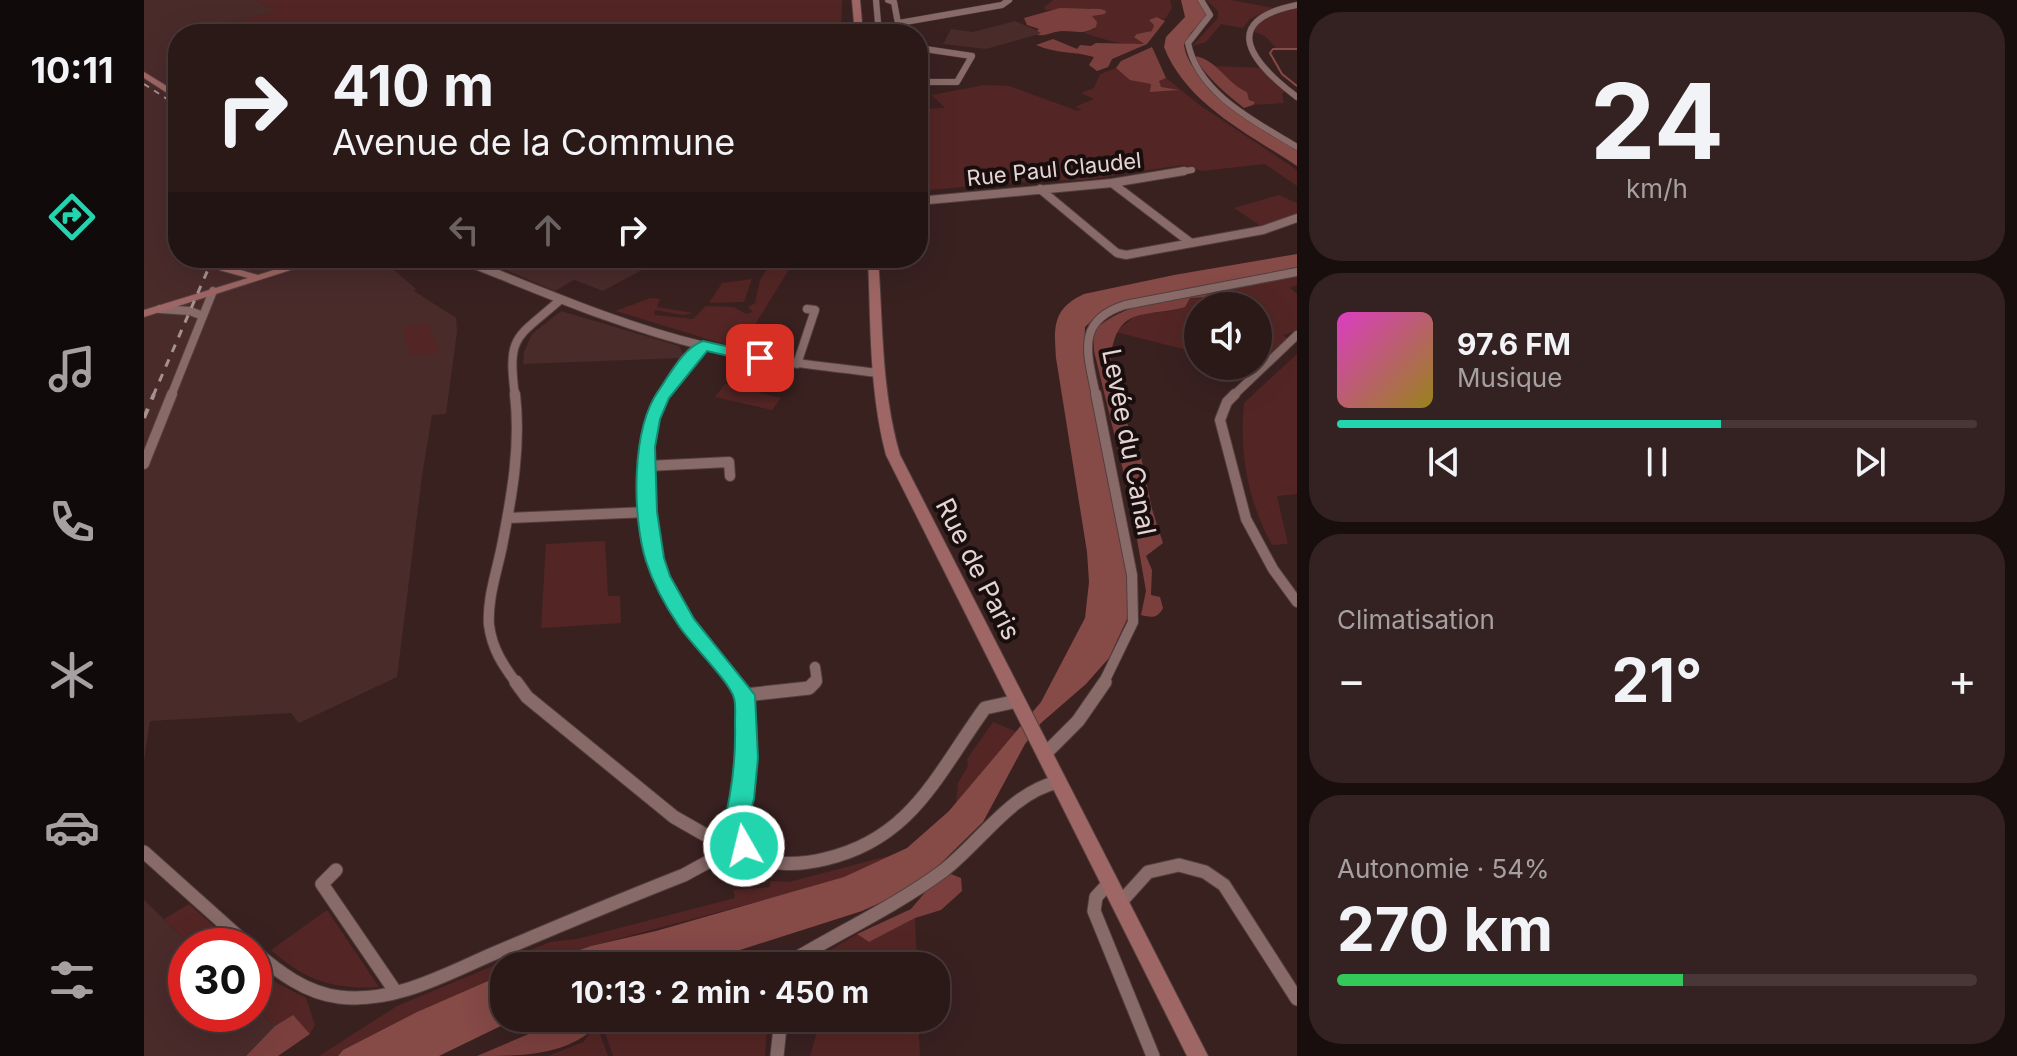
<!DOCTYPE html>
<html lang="fr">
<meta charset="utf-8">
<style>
body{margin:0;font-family:Inter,sans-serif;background:#332221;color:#f1f3f6;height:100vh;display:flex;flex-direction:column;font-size:30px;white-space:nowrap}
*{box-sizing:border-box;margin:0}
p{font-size:26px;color:#a6a0a2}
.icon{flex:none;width:44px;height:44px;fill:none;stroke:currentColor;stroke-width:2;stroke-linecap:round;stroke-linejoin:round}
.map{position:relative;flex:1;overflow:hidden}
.sheet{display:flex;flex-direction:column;gap:12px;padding:12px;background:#180e0d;width:720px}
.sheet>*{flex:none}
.guide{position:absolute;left:24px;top:24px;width:760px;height:244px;border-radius:32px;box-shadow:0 8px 32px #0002,0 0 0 2px #473837;background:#2b1918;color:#f1f3f6;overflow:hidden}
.fabs{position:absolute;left:1040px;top:292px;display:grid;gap:16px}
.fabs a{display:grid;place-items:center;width:88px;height:88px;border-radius:50%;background:#2b1918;box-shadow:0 8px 32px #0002,0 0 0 2px #473837;font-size:40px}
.speed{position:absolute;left:24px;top:928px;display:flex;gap:16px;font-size:40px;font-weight:700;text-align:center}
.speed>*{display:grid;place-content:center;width:104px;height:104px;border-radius:50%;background:#2b1918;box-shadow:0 8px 32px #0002,0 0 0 2px #473837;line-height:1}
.speed .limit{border:12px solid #d22;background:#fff;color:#111}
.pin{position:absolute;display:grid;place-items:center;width:68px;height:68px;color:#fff;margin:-34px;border-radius:16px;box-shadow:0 4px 12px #0006}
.me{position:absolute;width:88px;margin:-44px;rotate:352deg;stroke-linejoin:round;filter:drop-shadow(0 0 6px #0008)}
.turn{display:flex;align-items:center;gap:28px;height:168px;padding:0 32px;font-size:36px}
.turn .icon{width:104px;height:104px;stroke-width:2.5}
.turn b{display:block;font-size:56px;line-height:68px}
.lanes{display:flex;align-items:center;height:76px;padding:0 32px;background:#0003;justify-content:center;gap:40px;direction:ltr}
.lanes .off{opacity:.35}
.big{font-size:60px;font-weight:700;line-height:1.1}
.sheet .card{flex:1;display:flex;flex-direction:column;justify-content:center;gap:12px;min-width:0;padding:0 28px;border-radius:32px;background:#332221}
.sheet .dial{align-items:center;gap:0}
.dial b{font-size:104px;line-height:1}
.song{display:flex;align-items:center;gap:24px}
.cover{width:96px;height:96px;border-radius:12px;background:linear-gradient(135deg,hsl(310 70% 55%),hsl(50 70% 35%))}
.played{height:8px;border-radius:4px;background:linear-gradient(90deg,#22d5af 60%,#473837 60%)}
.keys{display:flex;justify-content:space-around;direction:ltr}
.heat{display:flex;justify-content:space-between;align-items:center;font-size:44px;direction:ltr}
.charge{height:12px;border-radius:6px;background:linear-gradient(90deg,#34c759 54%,#473837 0)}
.trip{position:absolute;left:346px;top:952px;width:460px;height:80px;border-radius:32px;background:#2b1918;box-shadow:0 8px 32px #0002,0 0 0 2px #473837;font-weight:700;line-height:80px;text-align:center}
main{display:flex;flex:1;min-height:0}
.tabs{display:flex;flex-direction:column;width:144px;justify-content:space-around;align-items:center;background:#110a0a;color:#a6a0a2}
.tabs .icon{width:56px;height:56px}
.tabs .current{color:#22d5af}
.tabs b{font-size:36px;color:#f1f3f6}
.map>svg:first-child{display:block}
.built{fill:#492b2a}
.green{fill:#532625}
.forest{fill:#7b403e}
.water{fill:#864a47}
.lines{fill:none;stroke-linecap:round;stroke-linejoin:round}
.stream{stroke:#864a47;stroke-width:2}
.minor-far3-casing{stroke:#533f3e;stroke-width:7}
.minor-far2-casing{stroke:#533f3e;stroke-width:10}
.minor-far1-casing{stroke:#533f3e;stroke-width:12}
.minor-casing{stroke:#533f3e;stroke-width:15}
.secondary-casing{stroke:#533f3e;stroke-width:2}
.minor-far3{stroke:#886b69;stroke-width:6}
.minor-far2{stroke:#886b69;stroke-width:8}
.minor-far1{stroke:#886b69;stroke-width:10}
.minor{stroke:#886b69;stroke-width:13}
.secondary{fill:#9e6664;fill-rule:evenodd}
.rail-far2{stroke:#a59190;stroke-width:2;stroke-dasharray:6 6;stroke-linecap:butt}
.rail-far1{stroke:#a59190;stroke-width:3;stroke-dasharray:8 8;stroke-linecap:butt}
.rail{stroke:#a59190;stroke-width:4;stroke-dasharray:10 10;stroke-linecap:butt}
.route{fill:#22d5af;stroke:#168a72;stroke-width:2}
.labels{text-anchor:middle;stroke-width:8;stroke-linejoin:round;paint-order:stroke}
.far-street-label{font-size:22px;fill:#e5d4d3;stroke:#190e0e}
.street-label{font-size:26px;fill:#e5d4d3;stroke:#190e0e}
</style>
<main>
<nav class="tabs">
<b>10:11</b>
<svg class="icon current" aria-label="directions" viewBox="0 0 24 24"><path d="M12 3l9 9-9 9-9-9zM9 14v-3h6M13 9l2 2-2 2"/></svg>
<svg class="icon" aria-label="music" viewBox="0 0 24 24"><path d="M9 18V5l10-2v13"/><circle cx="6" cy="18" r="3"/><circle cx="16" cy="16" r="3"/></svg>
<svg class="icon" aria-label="phone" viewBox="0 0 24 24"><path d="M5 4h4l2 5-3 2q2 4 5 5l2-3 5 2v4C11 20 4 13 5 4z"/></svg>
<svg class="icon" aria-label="climate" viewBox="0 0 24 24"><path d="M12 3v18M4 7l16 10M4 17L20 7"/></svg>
<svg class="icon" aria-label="car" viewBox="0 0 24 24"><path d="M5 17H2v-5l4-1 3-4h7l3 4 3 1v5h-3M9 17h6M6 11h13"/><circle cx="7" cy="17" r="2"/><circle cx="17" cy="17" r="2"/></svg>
<svg class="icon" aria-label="filters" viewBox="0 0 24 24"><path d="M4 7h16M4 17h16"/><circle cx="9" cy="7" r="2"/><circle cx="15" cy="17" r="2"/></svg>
</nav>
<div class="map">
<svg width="1153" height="1056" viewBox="0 0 1153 1056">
<rect width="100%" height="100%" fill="#392120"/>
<!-- built -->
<path class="built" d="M0,0H112L134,11L62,28L72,34H34V258H236L272,289L270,291L312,318L313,331L302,414L288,415L278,476L253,677L155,723L147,713L6,721L0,761Z
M871,21L899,33L842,49L799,44L807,29L829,32Z
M520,258L459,291L430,280L411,291L336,259Z
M417,311L535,346L539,354L536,358L379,364L380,352L388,334Z
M0,900L48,946H42V1014H110V1006L131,1026L102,1056H0Z"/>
<!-- green -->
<path class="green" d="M112,0H698L697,34H72L61,28L133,11Z
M909,0H1026L1028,8L1021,19L1013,17L1006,20L1011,25L1009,31L993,34L1003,44C979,46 962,40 940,33L950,29L947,8L902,10L900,7Z
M1062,0H1087L1129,8L1106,19L1099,28L1077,24L1062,42L1048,46L1074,18V11Z
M1153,7V48H1132L1121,36L1109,31L1119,18Z
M1072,66L1118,68L1141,91L1138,95L1140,103L1109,105L1111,102L1105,100L1103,92L1089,86Z
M972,68C988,83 1003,86 1022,78L1057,106L1153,170V186L1121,164L1058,171L1038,165L940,180L887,181L774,191V109L801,108L788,95L840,85L865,86L934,111L937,109L931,107L950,99L937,93L950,88L956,74Z
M1135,195L1153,203V213L1117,226L1090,208Z
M616,258H652L596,349L472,311L506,298L516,299L513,307L549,313L539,315L511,310L510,315L549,319L562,306L590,307L602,314L609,312L604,307L611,303L616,280L629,260L621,258L616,266H611Z
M1153,276V285L1146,288L1153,294V331L1139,335L1143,338L1141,340L1114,365V306H1054V353L972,332L993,314L1028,311L1046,298L1063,299L1069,291Z
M608,279L600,302L565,303L578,283Z
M284,323L296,352L267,357L257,328Z
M1153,354V494L1133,496L1144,544L1128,545C1104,502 1095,452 1100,403Z
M581,384L637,398L628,410L571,397Z
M461,541L464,596H476L477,623L397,628L402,544Z
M849,722L873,732L812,804L814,783L824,766L823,759Z
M752,854L717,872L665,888L447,946L389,966H360V974L273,1012L199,1050L194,1056H175L253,1006L406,942L433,939L591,898L589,890L626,887V881L645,882Z
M45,904L78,933L77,943L80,946H48L20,919Z
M183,910L235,987C190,990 160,980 127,950Z
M771,918L773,966H695L693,958L676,966H660L713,934L725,942Z
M110,964L133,983L162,998L171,1025L166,1034L149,1016L131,1026L110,1006Z
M440,1018H624L621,1056H469L458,1023L453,1026L464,1056H404L439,1042L452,1026Z
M677,1018H774L776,1056H666Z"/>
<!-- forest -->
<path class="forest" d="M916,8L957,9L962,11L961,14L948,16L953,22L952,27C939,35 933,31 919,31C909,31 905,36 893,35L897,33L893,31L895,29L883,25L880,18Z
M1013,17L1021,21L1003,44L968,59L964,67L953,71L945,65L950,57C930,51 912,54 892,45L909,39L933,49L936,45L947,46L952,43L1000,44L990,37L993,34L1008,31L1010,25L1005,20Z
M1008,47L1022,78L1015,81L1017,87L1035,90L1006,92L1007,84L986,80L972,68L977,61Z
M1050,56C1073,59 1083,84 1103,92L1105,100L1111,102L1109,105L1100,108C1081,93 1062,77 1050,56Z
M1069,291L1072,294L1068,297L1046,298L1041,307C1003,318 974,304 967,356C965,367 968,377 967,388L980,393L979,413L997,457L1008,509L1019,543L1002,556L1008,570L1007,595L1016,597L1019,608C1014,618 1008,618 997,615L1002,591L986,499L950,351L949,331C982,301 1027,299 1069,291Z
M807,874L817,878L818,891L797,910L771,918L725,942L713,934L767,909L783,890Z
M149,1015L166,1034L134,1056H102L131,1026Z
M422,1018H440L453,1026C421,1056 379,1056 333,1056Z"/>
<!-- water -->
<path class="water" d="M1037,0H1054L1064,15L1047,33L1040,45C1045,85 1121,129 1153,150V166C1105,134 1042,104 1020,47L1022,37L1041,17Z
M1153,254V270L985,302L959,310L941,327L940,358L985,582L984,617L965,658L942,684L897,723L881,744L839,822L790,870L749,897L718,911L546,966H389L447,946L512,931L700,877L763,848L805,811L897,702L941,618L945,582L943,552L912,358C910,327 908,309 940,294L1030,275Z
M360,974V1018H373L369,1020L295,1056H194L199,1050L273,1012Z"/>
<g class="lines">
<!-- stream -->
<path class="stream" d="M1153,49H1129L1126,53L1138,74L1153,86"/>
<!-- minor-far3 casing -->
<g class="minor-far3-casing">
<path id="minor-far3" d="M732,0L735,34
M744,0L750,2L756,34
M1057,0L1066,15L1044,43C1054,94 1112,122 1153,147
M1153,5C1073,21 1108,63 1153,97
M755,23L858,5L865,0
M774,48L828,56L813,82H774
M1027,173L1048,170"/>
</g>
<!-- minor-far2 casing -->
<g class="minor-far2-casing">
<path id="minor-far2" d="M968,183L1047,243
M896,189L973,253L982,255L1119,230L1153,218
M774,201L968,183L1040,171
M314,258C395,290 476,326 560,346C618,360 676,366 735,373
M16,309L46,311L59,316
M653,364L671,310L663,309
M27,396L69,291
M371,396C363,334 372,339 416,300
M517,396L559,346
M952,396C944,355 930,321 981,305L1153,272
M1089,396L1153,335"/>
</g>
<!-- minor-far1 casing -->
<g class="minor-far1-casing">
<path id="minor-far1" d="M371,394C377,446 368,495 358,546C353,571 343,599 345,625C348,649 359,665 373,684
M518,394C505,418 502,445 501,471C499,572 534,609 592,684
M952,394L988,575L989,622L959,684
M1091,394L1083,402L1076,420L1102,519L1129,569L1153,602
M0,464L28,394
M503,466L585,462L586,476
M364,518L504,512
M669,684L673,681L671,667"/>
</g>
<!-- minor casing -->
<g class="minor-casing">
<path id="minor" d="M372,682L383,697L530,817L565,837
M601,695L665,688L671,682
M900,755L934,721L961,682
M566 844a16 16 0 1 1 32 0a16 16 0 1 1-32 0Z
M589,830C601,786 620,722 591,682
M598,851C625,866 652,866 681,859C768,839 793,774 841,708L873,701
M0,852L105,946
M192,870L178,884L251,991
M965,883L952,897L950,911L1009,1056
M976,903L1004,872L1035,865L1061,872L1080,885L1153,999
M110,951C134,972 162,993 195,997C253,1004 307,971 358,950C419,924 479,899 540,875L573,857
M645,966L651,959C700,930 753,905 799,871C837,842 866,793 914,782
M633,1056L637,1018"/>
</g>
<!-- secondary casing -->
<g class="secondary-casing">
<path id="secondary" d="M708,0H716L719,34H711Z
M0,72L34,93V100L0,78Z
M168,258H184L0,317V310L104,278L75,270V266L79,265L114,275Z
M724,258H734C739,324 737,390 756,455L1064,1056H1043L742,455C725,390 727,324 724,258Z"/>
</g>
<!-- minor-far3 -->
<use href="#minor-far3" class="minor-far3"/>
<!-- minor-far2 -->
<use href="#minor-far2" class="minor-far2"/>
<!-- minor-far1 -->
<use href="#minor-far1" class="minor-far1"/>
<!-- minor -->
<use href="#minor" class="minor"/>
<!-- secondary -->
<use href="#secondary" class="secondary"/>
<!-- rail-far2 -->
<path class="rail-far2" d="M0,84L34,106"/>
<!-- rail-far1 -->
<path class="rail-far1" d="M9,396L69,258"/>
<!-- rail -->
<path class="rail" d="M0,418L10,394"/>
</g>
<!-- route -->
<path class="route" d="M559,341L622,355L624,358L616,363L563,351L525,398L516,419L511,447L513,512L520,558L526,576L550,619L611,695L614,758L610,799L602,827L606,831L612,846L608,853C592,858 585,843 578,830C588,794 592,761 591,723C591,715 592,705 590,698C586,682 546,643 535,626C522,607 509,583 502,561C488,516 487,429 515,390C526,374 540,347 559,341Z"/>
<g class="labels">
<!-- far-street labels -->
<g class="far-street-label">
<text transform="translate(910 169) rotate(-6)" y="8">Rue Paul Claudel</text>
</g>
<!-- street labels -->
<g class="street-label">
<text transform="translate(985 442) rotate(79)" y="9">Levée du Canal</text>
<text transform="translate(834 569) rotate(63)" y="9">Rue de Paris</text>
</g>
</g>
</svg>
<div class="fabs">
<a><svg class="icon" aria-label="sound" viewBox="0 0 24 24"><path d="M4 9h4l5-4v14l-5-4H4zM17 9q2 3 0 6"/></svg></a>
</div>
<div class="speed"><div class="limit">30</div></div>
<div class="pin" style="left:616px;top:358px;background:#d93025"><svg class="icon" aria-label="arrive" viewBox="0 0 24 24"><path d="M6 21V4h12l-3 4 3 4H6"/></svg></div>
<svg class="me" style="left:600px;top:846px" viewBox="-20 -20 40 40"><circle r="17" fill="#22d5af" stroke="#fff" stroke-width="3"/><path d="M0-11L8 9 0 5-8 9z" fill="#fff"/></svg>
<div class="trip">10:13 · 2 min · 450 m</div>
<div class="guide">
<div class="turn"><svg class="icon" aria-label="right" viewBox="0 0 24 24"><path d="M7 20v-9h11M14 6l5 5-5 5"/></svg><div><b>410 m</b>Avenue de la Commune</div></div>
<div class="lanes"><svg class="icon off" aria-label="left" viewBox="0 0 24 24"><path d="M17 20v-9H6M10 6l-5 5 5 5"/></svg><svg class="icon off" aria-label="ahead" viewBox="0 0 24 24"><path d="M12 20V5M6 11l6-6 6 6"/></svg><svg class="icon" aria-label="right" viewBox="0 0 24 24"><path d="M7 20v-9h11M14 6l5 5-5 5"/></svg></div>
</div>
</div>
<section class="sheet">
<div class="card dial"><b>24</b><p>km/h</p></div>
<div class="card">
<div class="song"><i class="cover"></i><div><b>97.6 FM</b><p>Musique</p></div></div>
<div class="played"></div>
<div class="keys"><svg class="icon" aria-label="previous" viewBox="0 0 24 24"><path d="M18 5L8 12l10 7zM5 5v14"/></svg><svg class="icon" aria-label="pause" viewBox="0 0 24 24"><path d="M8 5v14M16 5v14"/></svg><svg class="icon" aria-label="next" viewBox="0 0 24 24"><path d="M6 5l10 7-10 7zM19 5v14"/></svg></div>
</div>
<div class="card"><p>Climatisation</p>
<div class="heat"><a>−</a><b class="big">21°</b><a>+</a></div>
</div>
<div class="card"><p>Autonomie · 54%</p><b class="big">270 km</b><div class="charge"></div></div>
</section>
</main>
